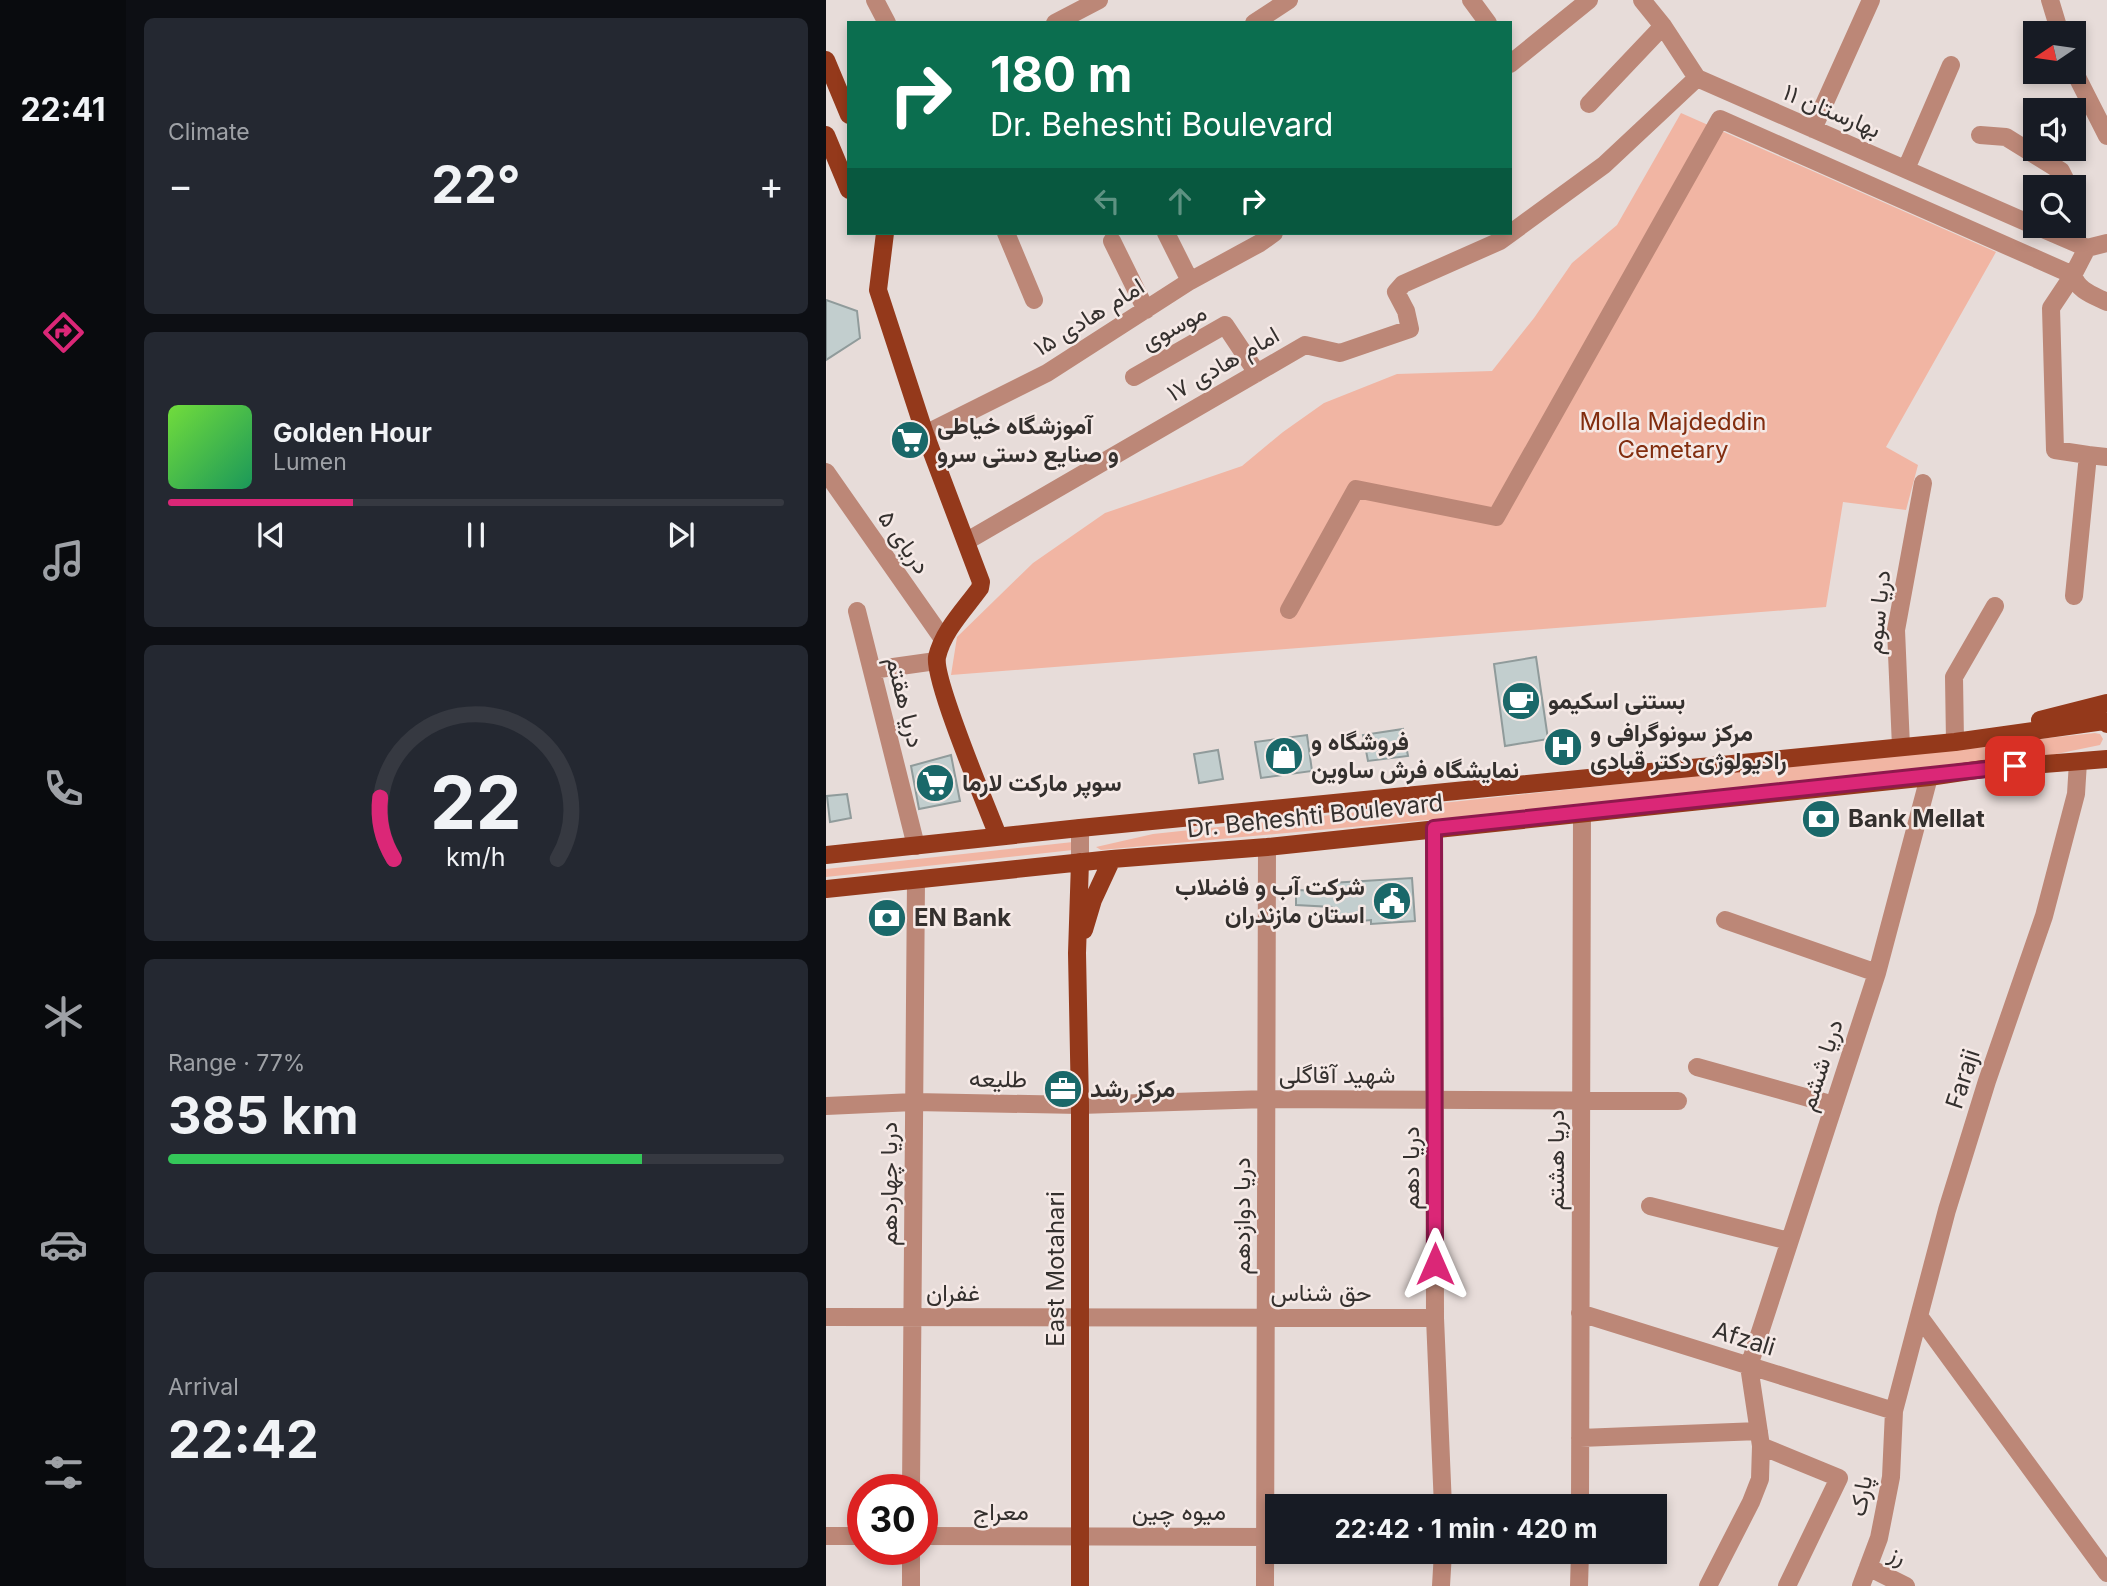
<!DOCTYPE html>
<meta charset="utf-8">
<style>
body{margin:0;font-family:Inter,Vazirmatn,sans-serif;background:#242831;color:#f1f3f6;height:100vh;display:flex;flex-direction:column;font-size:26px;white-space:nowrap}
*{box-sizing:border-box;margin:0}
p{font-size:23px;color:#9ea1a6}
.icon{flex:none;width:38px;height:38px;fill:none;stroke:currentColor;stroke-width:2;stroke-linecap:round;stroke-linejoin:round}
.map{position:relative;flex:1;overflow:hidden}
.details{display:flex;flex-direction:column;gap:18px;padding:18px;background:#0d0f14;width:700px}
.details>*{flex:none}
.top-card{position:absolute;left:21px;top:21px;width:665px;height:214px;border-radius:0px;box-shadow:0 4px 10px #0003;background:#0b6e4f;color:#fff;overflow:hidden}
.needle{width:46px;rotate:257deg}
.buttons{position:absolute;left:1197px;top:21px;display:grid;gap:14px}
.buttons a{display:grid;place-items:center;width:63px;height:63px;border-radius:0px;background:#171b24;box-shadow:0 4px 10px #0003;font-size:35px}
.speed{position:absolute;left:21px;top:1474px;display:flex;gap:14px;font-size:35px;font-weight:700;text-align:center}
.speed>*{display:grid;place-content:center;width:91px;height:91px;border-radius:50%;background:#171b24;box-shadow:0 4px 10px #0003;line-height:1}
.speed .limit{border:10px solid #d22;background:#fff;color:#111}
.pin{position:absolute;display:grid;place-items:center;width:60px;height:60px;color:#fff;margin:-30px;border-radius:14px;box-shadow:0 4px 10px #0006}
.me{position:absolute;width:77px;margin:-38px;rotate:0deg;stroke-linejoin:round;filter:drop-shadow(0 0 5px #0008)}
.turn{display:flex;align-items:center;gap:24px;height:147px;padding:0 28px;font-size:32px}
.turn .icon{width:91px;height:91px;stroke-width:2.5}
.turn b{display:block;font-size:49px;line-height:60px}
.lanes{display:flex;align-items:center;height:66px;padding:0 28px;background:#0003;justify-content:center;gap:35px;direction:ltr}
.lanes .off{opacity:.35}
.big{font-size:52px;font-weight:700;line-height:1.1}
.details .card{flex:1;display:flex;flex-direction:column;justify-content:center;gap:10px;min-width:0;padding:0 24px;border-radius:10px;background:#242831}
.details .dial{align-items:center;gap:0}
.dial svg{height:182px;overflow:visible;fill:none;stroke:#363941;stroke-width:7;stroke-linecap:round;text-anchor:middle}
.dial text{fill:#f1f3f6;stroke:none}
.song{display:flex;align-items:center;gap:21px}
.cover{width:84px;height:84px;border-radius:10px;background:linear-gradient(135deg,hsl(100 70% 55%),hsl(150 70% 35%))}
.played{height:7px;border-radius:4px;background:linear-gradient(90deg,#db2777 30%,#363941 30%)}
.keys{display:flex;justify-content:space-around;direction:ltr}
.heat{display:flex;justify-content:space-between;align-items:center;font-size:38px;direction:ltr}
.charge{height:10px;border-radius:5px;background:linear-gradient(90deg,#34c759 77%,#363941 0)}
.trip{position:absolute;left:439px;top:1494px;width:402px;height:70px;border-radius:0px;background:#171b24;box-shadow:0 4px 10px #0003;font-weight:700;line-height:70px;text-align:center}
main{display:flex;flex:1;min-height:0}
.tabs{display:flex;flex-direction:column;width:126px;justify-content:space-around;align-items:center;background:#090b0e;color:#9ea1a6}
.tabs .icon{width:49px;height:49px}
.tabs .selected{color:#db2777}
.tabs b{font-size:32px;color:#f1f3f6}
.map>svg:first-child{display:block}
.green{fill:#f1b5a3}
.building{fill:#c2cece;stroke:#909b9b;stroke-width:2}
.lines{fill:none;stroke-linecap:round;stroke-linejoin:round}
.minor{stroke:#bc8777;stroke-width:18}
.major{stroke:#94391b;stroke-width:18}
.route-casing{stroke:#8e194d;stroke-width:18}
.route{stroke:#db2777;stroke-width:12}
.labels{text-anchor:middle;stroke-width:5;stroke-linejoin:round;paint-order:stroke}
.street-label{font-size:24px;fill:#34302e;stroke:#f5e9e6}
.park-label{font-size:24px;fill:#822d0f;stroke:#f5e9e6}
.poi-label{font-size:24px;font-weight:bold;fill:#34302e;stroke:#f5e9e6;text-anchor:start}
</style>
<main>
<nav class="tabs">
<b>22:41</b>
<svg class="icon selected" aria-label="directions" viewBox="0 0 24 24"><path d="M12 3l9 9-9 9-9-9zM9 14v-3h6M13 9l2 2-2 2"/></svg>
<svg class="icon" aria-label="music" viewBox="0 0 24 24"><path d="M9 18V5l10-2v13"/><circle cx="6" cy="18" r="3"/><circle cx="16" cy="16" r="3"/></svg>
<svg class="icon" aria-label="phone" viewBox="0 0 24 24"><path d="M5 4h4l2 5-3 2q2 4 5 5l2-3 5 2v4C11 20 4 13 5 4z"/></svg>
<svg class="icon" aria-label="climate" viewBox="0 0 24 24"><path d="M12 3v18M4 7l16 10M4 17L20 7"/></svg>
<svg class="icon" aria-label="car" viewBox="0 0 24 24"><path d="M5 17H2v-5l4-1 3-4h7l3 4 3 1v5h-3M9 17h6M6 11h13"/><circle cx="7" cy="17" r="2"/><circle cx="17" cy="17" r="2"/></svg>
<svg class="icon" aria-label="filters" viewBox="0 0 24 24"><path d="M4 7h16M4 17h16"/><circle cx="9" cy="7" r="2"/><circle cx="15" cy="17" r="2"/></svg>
</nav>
<section class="details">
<div class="card"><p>Climate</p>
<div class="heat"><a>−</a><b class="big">22°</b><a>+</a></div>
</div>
<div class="card">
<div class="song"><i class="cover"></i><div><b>Golden Hour</b><p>Lumen</p></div></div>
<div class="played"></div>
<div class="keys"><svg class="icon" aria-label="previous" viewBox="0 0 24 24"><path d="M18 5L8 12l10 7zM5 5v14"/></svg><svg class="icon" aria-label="pause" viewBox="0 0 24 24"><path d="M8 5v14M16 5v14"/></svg><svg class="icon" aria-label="next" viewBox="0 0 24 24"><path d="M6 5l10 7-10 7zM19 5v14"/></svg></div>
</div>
<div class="card dial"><svg viewBox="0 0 100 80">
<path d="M14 69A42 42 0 1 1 86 69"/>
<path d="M14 69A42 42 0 0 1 8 42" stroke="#db2777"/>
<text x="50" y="56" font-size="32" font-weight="700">22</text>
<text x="50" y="72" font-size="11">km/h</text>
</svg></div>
<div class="card"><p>Range · 77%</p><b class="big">385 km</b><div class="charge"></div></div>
<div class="card"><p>Arrival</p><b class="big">22:42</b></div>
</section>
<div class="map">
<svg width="1281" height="1586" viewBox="0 0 1281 1586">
<rect width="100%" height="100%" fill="#e7dcd9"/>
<!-- green -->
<path class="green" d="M855,113L1170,252L1060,447L1092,465L1080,510L1017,502L1000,607L125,675L131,637L207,563L279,513L416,466L457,432L498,403L571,374L666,371L708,318L746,263L791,225Z
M1269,733L1274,734L1277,739L1274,745L1157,769L275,850L270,847L327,834Z
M247,842V850L0,877V869Z"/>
<!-- building -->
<path class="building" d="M0,300L31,311L34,338L0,360Z
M710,657L722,739L679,746L668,664Z
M577,729L582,756L542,761L537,735Z
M481,735L486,771L435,778L429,742Z
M392,750L397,779L373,783L368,754Z
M125,755L134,801L93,809L85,766Z
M21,794L25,818L4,822L1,796Z
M586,878L589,921L545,924V920L506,924V907L470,905V890L505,891V883Z"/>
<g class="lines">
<!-- minor -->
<path class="minor" d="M49,0L61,23
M645,0L662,23
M816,0L837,26L871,78L1209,226
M1224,0L1234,33
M229,23L273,0
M428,23L463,0
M684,64L763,0
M1248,71L1281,136
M763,104L837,26
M987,129L1045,0
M1154,135L1180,137L1235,171L1243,187
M1080,169L1125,65
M1210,226L1261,248
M180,233L208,300
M340,233L364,281
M286,241L320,310
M1261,248L1281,243
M1247,275C1252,291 1267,295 1281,302
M308,377L399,325L431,373
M99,434L221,373L364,281L434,243L448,233
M1262,455L1281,457
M0,472L117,639
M141,541L479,345L514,353L584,329L580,311L570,292L577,284L674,241L778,165L871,78
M1248,596L1262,455L1229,450L1225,308L1247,275L1261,248
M463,610L530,489L670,517L894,119L1247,275
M31,611L90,846
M46,670L110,661
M1129,742L1128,677L1169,606
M1075,747L1070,630L1097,483
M608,828L609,1318L617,1507
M254,862V828
M899,920L1051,973
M871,1067L1008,1105
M0,1106L88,1102L254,1105L441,1099L852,1101
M824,1206L963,1241
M754,1313L1068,1411
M1093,1316L1281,1573
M0,1317L609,1318
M754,1438L933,1431
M935,1446L1013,1478L961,1586
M85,1489L90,880
M754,1507L756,813
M0,1536H37
M96,1536L452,1537
M1042,1567L1080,1586
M85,1586V1549
M439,1586L441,847
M615,1586L617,1552
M753,1586L754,1552
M882,1586L925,1502L934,1479L935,1446L923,1366L1051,973L1103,777
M1035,1586L1053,1538L1065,1477L1068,1411L1121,1210L1161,1081L1218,916L1250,794L1252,762"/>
<!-- major -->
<path class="major" d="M0,60L23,115
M0,135L23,190
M59,233L52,290L99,434L155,582L154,588C138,610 117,631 111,657C107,680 161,807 172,836
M1214,720L1281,703
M0,855L254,828L1129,742L1278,721L1281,724
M0,889L286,859L441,847L1103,777L1157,769L1281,759
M258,930L267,900L286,859
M254,1586V1105L251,953L254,862"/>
</g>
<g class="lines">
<!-- route casing -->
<g class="route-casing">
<path id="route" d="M609,1264L608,828L1189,766"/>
</g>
<!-- route -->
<use href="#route" class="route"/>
</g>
<!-- icons -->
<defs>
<g id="supermarket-disc" transform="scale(2.0125)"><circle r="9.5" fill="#1a6869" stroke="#f5e9e6"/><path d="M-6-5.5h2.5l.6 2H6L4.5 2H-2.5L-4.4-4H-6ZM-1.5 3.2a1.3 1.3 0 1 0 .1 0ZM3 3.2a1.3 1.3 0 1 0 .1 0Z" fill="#fff"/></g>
<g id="cafe-disc" transform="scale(2.0125)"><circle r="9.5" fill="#1a6869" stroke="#f5e9e6"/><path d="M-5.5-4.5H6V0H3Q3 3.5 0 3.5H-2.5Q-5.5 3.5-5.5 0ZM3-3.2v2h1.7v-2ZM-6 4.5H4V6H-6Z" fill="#fff"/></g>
<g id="hospital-disc" transform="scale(2.0125)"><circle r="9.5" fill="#1a6869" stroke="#f5e9e6"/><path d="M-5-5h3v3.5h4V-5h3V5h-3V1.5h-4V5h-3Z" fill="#fff"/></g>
<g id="shop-disc" transform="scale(2.0125)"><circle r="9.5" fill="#1a6869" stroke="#f5e9e6"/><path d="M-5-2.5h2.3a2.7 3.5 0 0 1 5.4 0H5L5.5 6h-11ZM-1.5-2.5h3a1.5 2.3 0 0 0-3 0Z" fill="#fff"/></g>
<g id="bank-disc" transform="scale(2.0125)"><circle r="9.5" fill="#1a6869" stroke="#f5e9e6"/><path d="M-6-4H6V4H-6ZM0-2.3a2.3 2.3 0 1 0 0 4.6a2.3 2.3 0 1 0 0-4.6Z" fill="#fff"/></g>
<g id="civic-disc" transform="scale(2.0125)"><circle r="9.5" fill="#1a6869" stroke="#f5e9e6"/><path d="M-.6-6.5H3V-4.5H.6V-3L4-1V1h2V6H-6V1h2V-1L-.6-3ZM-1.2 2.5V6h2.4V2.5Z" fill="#fff"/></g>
<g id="office-disc" transform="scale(2.0125)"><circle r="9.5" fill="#1a6869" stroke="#f5e9e6"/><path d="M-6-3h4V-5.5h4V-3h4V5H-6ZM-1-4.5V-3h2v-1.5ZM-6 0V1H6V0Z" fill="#fff"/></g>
</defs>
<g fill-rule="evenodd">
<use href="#supermarket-disc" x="84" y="440"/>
<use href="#cafe-disc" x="695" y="701"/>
<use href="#hospital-disc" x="737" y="747"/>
<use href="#shop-disc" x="458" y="756"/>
<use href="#supermarket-disc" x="109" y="783"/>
<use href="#bank-disc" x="995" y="819"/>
<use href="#civic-disc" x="566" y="901"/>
<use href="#bank-disc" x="61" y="918"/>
<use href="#office-disc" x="237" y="1089"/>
</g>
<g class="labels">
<!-- street labels -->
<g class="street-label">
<text transform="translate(1006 111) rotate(23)" y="8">بهارستان ۱۱</text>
<text transform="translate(263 317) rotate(-32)" y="8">امام هادی ۱۵</text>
<text transform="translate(348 327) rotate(-28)" y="8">موسوی</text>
<text transform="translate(397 364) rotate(-30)" y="8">امام هادی ۱۷</text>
<text transform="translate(78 542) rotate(55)" y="8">دریای ۵</text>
<text transform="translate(1052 612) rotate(-84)" y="8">دریا سوم</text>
<text transform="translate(79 702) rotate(76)" y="8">دریا هقتم</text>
<text transform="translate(489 816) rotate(-6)" y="8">Dr. Beheshti Boulevard</text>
<text transform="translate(995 1065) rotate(-72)" y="8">دریا ششم</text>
<text x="511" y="1083">شهید آقاگلی</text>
<text transform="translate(172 1079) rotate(1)" y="8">طلیعه</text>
<text transform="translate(1137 1079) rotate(-72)" y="8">Faraji</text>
<text transform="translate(730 1160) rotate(-90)" y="8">دریا هشتم</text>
<text transform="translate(585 1168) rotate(-90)" y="8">دریا دهم</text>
<text transform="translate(63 1184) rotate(-90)" y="8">دریا چهاردهم</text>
<text transform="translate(416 1216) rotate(-90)" y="8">دریا دوازدهم</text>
<text transform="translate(230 1269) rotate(-90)" y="8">East Motahari</text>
<text x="127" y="1301">غفران</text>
<text x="495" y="1301">حق شناس</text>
<text transform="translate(918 1339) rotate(17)" y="8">Afzali</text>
<text transform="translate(1035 1496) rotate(-80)" y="8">پارک</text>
<text x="175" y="1520">معراج</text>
<text x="353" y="1520">میوه چین</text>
<text transform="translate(1072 1555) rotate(26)" y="8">رز</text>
</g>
<!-- park labels -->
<g class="park-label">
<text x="847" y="430">Molla Majdeddin<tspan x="847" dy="28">Cemetary</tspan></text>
</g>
<!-- poi labels -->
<g class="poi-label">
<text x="111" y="434">آموزشگاه خیاطی<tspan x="111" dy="28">و صنایع دستی سرو</tspan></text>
<text x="722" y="709">بستنی اسکیمو</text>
<text x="764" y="741">مركز سونوگرافی و<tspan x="764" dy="28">راديولوژی دكتر قبادی</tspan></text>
<text x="485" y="750">فروشگاه و<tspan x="485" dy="28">نمایشگاه فرش ساوین</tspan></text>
<text x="136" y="791">سوپر مارکت لارما</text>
<text x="1022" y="827">Bank Mellat</text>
<text x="539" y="895" text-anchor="end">شرکت آب و فاضلاب<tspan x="539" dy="28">استان مازندران</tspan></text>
<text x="88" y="926">EN Bank</text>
<text x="264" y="1097">مرکز رشد</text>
</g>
</g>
</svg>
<div class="buttons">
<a><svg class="needle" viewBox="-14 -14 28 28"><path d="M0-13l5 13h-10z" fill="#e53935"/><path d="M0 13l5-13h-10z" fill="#9ea1a6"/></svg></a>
<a><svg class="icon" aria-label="sound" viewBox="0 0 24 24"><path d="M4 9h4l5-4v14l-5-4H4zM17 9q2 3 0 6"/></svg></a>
<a><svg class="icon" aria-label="search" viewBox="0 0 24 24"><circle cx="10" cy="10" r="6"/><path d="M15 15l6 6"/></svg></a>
</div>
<div class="speed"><div class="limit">30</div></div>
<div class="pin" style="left:1189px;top:766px;background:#d93025"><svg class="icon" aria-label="arrive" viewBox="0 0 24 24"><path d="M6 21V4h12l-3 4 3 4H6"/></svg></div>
<svg class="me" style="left:609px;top:1264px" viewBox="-20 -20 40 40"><path d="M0-17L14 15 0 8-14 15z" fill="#db2777" stroke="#fff" stroke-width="4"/></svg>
<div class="trip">22:42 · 1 min · 420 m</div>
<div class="top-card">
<div class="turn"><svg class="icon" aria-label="right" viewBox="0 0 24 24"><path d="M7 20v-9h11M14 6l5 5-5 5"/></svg><div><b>180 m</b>Dr. Beheshti Boulevard</div></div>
<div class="lanes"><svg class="icon off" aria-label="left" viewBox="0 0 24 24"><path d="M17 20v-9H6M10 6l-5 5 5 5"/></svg><svg class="icon off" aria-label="ahead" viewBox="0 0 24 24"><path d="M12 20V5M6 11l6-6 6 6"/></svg><svg class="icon" aria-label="right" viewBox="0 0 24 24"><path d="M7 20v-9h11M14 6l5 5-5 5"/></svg></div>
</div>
</div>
</main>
